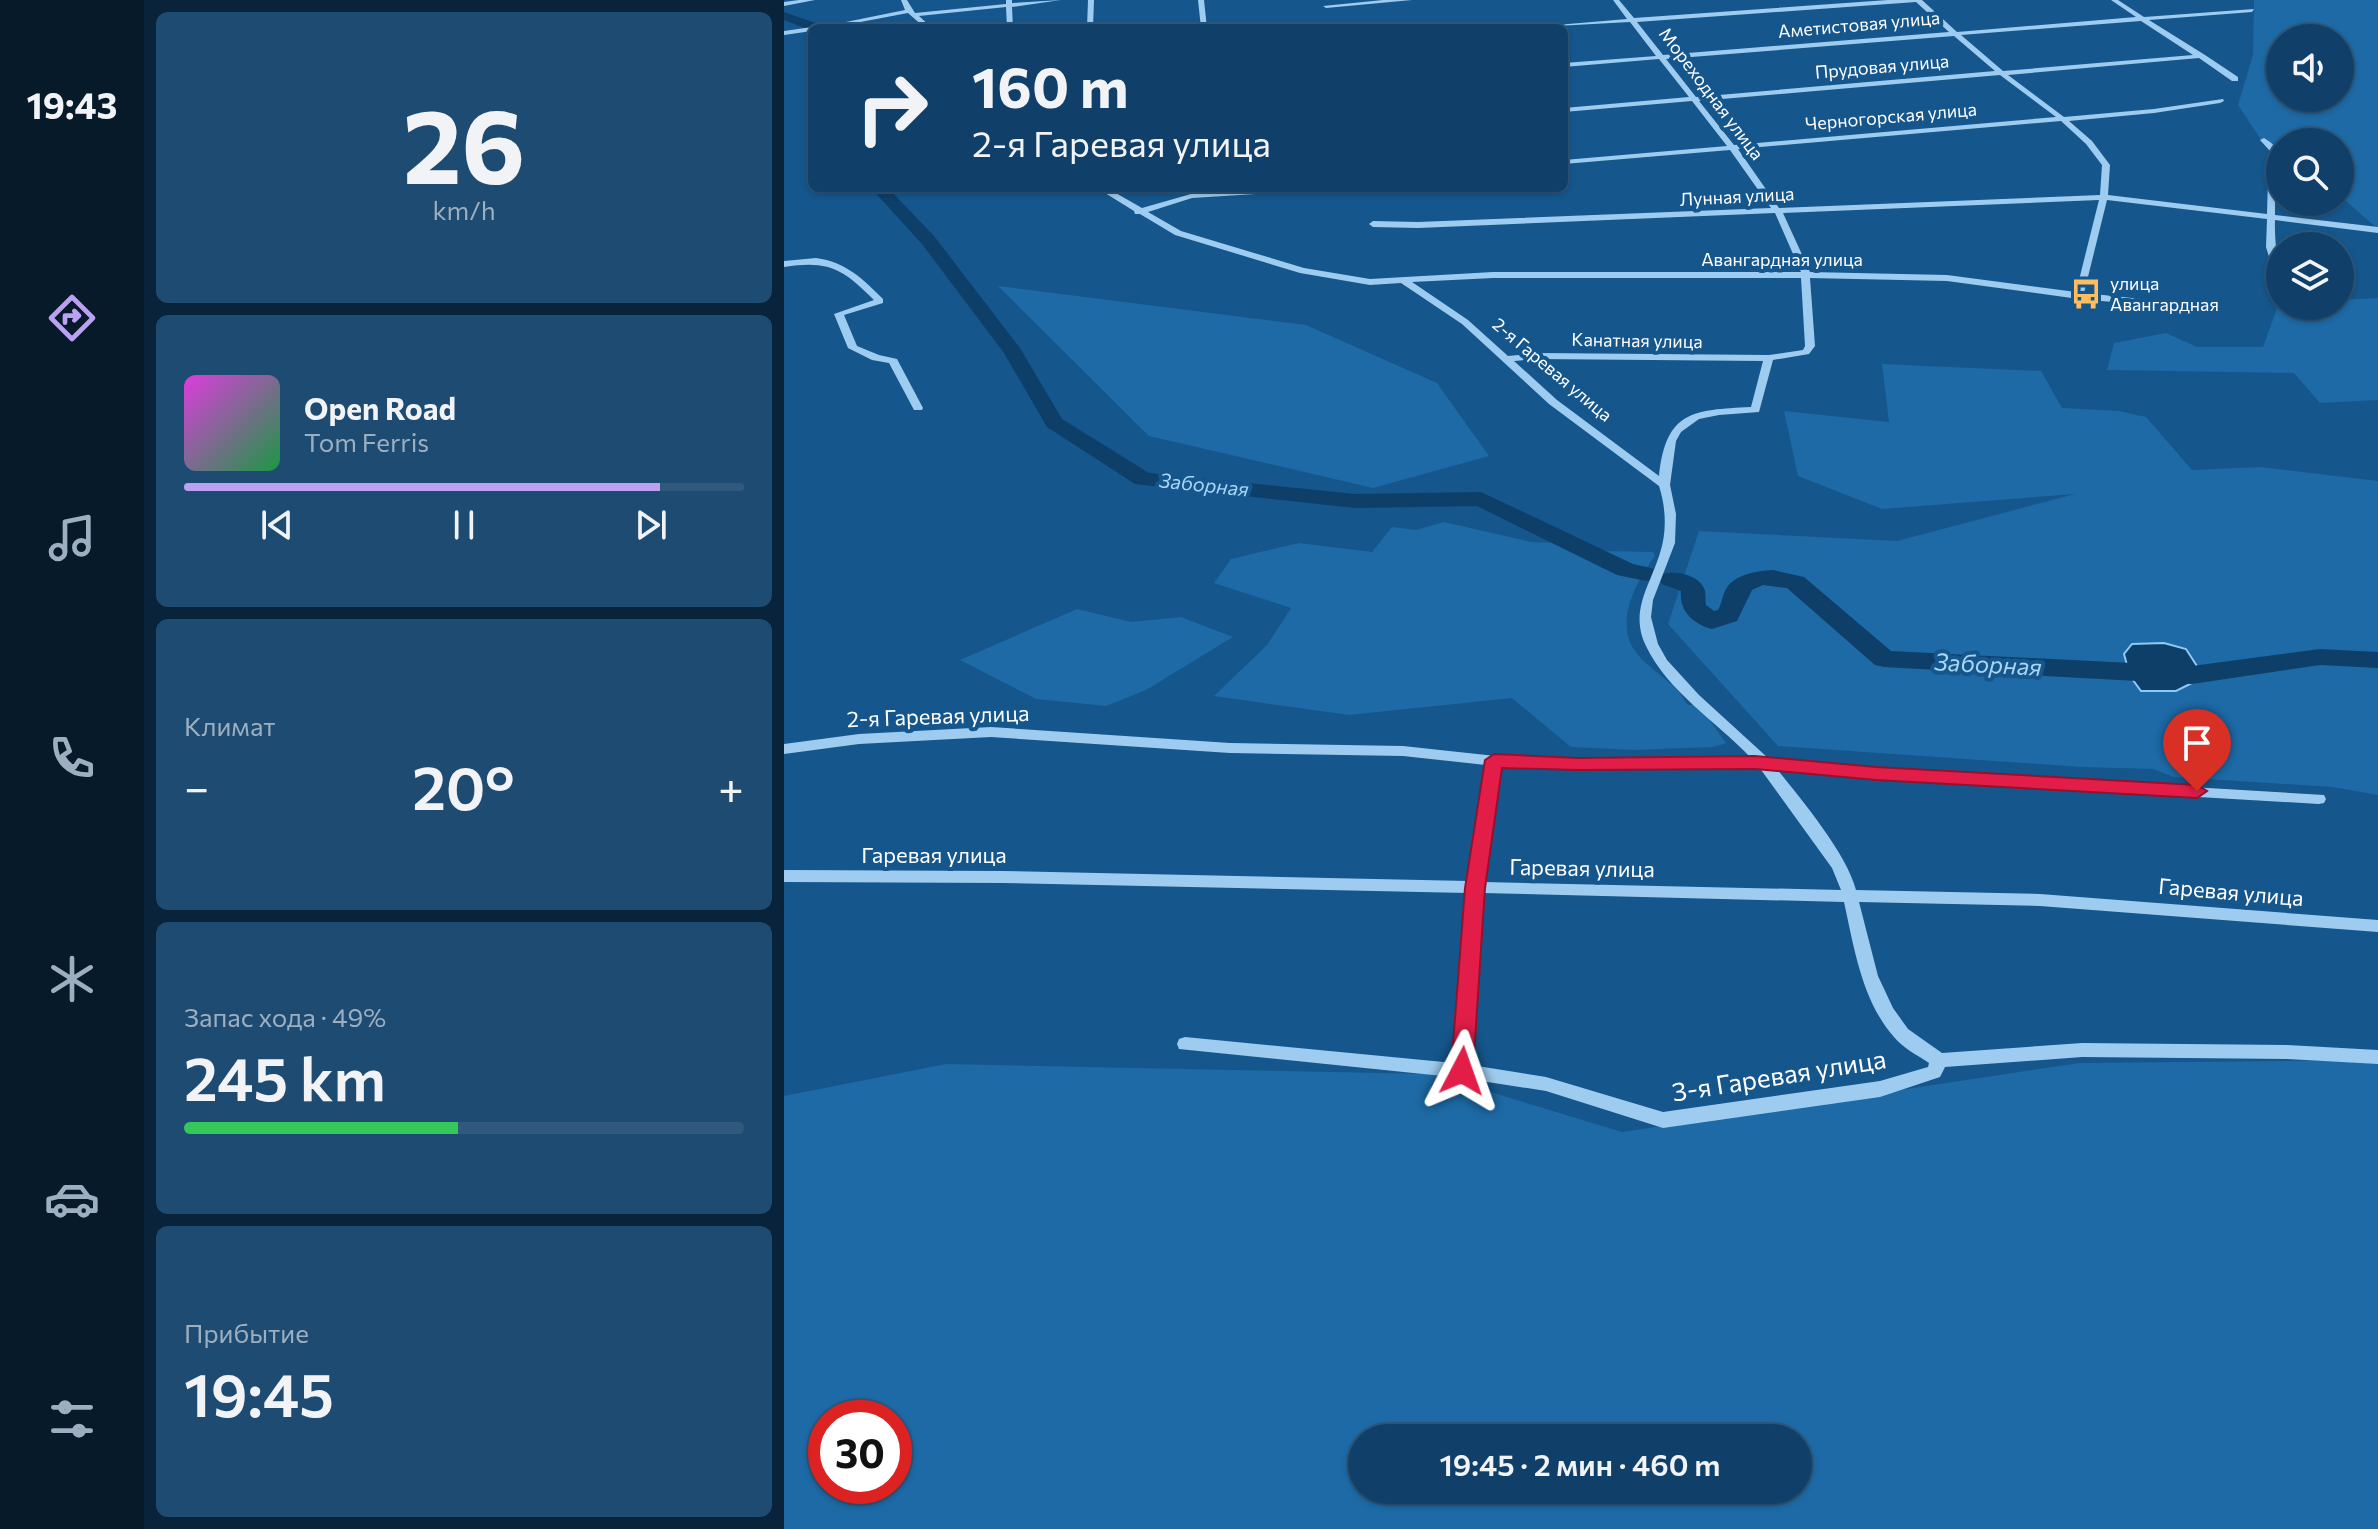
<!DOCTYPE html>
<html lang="ru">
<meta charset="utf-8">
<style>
body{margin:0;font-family:Commissioner,sans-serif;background:#1e4b71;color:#f1f3f6;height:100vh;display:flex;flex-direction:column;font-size:30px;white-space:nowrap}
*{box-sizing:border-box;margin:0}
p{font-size:26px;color:#9cafc0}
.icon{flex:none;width:44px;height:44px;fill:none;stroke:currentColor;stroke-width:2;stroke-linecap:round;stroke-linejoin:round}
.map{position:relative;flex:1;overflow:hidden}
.drawer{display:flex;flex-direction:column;gap:12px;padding:12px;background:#09233a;width:640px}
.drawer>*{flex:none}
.hud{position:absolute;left:24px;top:24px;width:760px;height:168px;border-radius:12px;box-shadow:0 2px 6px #0004,0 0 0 2px #30597d;background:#104069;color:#f1f3f6;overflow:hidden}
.buttons{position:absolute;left:1482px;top:24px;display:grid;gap:16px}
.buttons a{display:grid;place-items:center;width:88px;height:88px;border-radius:50%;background:#104069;box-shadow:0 2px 6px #0004,0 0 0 2px #30597d;font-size:40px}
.speed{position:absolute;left:24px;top:1400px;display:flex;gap:16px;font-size:40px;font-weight:700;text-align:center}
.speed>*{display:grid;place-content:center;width:104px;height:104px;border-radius:50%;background:#104069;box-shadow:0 2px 6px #0004,0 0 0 2px #30597d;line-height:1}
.speed .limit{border:12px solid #d22;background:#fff;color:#111}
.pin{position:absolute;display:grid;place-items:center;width:68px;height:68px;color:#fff;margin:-82px -34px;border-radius:50% 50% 50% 0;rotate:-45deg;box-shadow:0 0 8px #0007}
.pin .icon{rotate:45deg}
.me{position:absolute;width:88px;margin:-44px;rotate:4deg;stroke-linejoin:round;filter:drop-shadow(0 0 6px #0008)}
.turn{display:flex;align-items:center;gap:28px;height:168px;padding:0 32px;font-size:36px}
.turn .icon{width:104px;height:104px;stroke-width:2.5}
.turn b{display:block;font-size:56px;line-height:68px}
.big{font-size:60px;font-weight:600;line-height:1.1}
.drawer .widget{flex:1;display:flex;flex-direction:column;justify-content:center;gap:12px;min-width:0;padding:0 28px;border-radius:12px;background:#1e4b71}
.drawer .dial{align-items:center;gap:0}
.dial b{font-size:104px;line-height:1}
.song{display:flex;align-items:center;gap:24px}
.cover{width:96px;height:96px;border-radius:12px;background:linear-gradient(135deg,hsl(300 70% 55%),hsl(140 70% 35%))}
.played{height:8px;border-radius:4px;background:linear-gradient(90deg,#bca0f2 85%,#30597d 85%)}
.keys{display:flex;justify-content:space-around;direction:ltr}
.heat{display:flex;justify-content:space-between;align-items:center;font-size:44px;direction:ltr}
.charge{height:12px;border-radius:6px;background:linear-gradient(90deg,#34c759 49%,#30597d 0)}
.trip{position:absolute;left:564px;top:1424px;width:464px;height:80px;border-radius:40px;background:#104069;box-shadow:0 2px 6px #0004,0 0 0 2px #30597d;font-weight:600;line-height:80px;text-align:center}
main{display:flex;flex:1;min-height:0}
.tabs{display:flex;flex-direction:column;width:144px;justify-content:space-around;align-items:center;background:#061a2a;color:#9cafc0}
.tabs .icon{width:56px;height:56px}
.tabs .on{color:#bca0f2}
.tabs b{font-size:36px;color:#f1f3f6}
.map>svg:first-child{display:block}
.green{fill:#1d6aa6;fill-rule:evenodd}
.water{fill:#0d3f69;stroke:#90c9f3;stroke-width:2}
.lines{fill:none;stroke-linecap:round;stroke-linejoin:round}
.river{fill:#0d3f69;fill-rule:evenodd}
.minor{fill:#9eccf0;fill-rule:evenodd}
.route{fill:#e11d48;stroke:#92132f;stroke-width:2}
.labels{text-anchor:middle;stroke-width:8;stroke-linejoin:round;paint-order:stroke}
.far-street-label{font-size:18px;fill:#fff;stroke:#15568c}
.far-poi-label{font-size:18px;fill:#fff;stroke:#15568c;text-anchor:start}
.far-water-label{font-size:20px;font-style:italic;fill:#aad6f7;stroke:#15568c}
.street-label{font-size:22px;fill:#fff;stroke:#15568c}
.water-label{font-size:24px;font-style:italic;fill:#aad6f7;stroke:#15568c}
.near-street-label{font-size:26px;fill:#fff;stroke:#15568c}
</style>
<main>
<nav class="tabs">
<b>19:43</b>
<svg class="icon on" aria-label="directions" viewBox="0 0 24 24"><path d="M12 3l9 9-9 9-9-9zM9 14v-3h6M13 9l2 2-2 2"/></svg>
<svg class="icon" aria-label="music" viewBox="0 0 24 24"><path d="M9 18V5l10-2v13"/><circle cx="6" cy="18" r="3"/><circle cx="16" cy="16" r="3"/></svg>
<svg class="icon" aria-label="phone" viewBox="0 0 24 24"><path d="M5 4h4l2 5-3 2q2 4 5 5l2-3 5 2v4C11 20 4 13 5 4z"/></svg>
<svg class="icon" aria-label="climate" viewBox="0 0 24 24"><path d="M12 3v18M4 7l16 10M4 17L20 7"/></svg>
<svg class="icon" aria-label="car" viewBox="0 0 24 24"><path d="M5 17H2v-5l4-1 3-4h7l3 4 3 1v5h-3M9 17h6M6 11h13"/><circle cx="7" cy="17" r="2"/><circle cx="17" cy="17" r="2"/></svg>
<svg class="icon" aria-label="filters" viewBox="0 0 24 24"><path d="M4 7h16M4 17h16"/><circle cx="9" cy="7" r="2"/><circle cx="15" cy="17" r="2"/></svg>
</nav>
<section class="drawer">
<div class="widget dial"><b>26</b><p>km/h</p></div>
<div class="widget">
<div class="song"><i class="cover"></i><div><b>Open Road</b><p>Tom Ferris</p></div></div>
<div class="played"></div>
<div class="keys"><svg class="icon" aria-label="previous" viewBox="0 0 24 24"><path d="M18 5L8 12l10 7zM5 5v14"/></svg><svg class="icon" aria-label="pause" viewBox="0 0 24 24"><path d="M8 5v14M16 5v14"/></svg><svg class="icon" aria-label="next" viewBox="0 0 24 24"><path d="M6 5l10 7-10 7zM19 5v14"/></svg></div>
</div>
<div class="widget"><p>Климат</p>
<div class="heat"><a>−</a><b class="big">20°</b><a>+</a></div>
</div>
<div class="widget"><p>Запас хода · 49%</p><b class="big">245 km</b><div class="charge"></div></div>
<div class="widget"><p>Прибытие</p><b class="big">19:45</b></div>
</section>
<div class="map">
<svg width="1594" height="1529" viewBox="0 0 1594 1529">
<rect width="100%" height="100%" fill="#15568c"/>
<!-- green -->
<path class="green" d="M1470,0H1594V229L1556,196V142H1496V150H1484L1454,105L1469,55ZM1496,38H1556V98H1496Z
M214,286L522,325L653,383L705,456L589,488L365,436Z
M1594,298V400L1536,403L1510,373L1323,370L1330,343L1382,333L1413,347H1479L1495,303L1496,306H1556V300Z
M1098,364L1257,371L1278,408L1335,411L1362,417L1408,470L1476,467L1594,481V795L1548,787L1390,777L1369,769L1297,767L994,746L884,624L915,531L1113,541L1291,494L1098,509L1014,476L1000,411L1105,422Z
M660,522L747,542L800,544L822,551L869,552L871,556C853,580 830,621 851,651C861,665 881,677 893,690C899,695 899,700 904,705H915L942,743L930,747L849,750L787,747L728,698L565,715L430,696L483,645L507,608L430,583L447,559L515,543L588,552L608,527L632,530Z
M293,609L347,622L397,617L449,637L362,690L322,706L252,699L176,660Z
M1594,1060V1529H0V1096L162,1064L647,1074L838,1132L1295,1063ZM42,1418H110V1486H42ZM578,1438H1014V1490H578Z"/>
<!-- water -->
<path class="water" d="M1380,643L1402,649L1420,677L1392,691H1357L1346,676L1340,654L1348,644Z"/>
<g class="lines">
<!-- river -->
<path class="river" d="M0,12L37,25L39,28H28V31L0,20Z
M87,188H104L150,236L236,348L278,419L365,473L571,494L697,492L849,564L871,569L874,574L871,579L862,581L833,575L693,506L571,508L351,484L263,427L220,353L138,244Z
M989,570L1020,577L1107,651L1408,666L1536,649L1594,652V668L1536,665L1408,684L1100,667L1091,665L1003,588L979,585L968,590L953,621L928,629C909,624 895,611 897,591L878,584L875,579L878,574C892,570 917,575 921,591C922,596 921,600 922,605L930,611L934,610C938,603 938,597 941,591C949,574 973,571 989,570Z"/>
<!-- minor -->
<path class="minor" d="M15,0H31L0,6V2Z
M117,0H123L131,13L222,4V0H228V3L277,0L228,7L229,28H223L222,7L135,16L148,28H141L124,13L50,27L47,25L121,10Z
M304,0H310L309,28H303Z
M414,0H420L423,28H417Z
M599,0H628L542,8L539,6Z
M829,0H835L850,18L1104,0H1138L1173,32L1352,17L1327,0H1334L1360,17L1470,9L1468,12L1365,20L1421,55L1454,77V81H1448L1415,58L1224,75L1280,117L1370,109L1439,99L1440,101L1436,103L1370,113L1285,121L1308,141L1326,165L1324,195L1483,214L1484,178L1490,160L1487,152L1476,140L1480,138C1503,152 1494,160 1492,182C1491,193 1491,204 1491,215L1594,227V233L1491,220C1490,246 1496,269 1496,295L1493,296L1488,293L1490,273L1482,247L1483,219L1323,200L1300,293L1377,301V305L1374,306L1295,299L1163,281L1026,278L1031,346L1025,354L989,360L975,412L935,415L915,419L897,432L892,441L886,485L892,514L891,543L869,600L867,617L874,644L883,660L915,695L984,758L1092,768L1540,795L1542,799L1540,803L1535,804L1092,778L993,769C1017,799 1063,854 1072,890L1256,894L1594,920V932L1256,906L1075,902L1094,976L1109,1008L1124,1029L1158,1053L1298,1043L1503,1045L1594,1050V1064L1503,1059L1298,1057L1161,1067L1156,1077L1096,1097L879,1128L762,1091L678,1078L395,1049L393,1044L395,1039L401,1037L670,1063L683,893L219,883L0,882V870L219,871L684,881L702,765L619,756L446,753L207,737L75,744L0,754V744L75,734L207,727L446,743L619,746L730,758L966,757C932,721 884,692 862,646C845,611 866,586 876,553C883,531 882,508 875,486L765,404L678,324L617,283L586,285L516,273L391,235L356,214H351L350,211L313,188H323L358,208L407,194L497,188H541L537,190L408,198L364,212L397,231L520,268L586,279L709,272H1017L991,213L634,228L589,227L585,224L589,221L634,222L987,208L946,150L780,164V160L943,146L908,101L780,112V108L905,97L875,59L780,67V63L872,56L846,22L736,28L843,19ZM1132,2L1165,32L879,55L853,22ZM1357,21L1409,55L1219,71L1177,35ZM1170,36L1211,71L912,97L882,59ZM1216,75L1272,117L950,145L915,101ZM1277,121L1302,144L1318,165L1316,195L995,208L954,149ZM1315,200L1292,292L1163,275L1026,272L999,213ZM709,278H1017L1021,346L1019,350L985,355L753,353L724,356L684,320L628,282ZM753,359L979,361L967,407C908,410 882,411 875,476L773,400L730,361ZM716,766L975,767L1048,868L1057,890L700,882ZM698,893L1060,902C1070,947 1078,1001 1110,1037C1119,1048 1133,1055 1145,1063L1144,1067L1096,1081L879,1112L762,1077L687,1065Z
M548,23L546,26L468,28L471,26Z
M28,28V31L0,35V31L28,27L31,28Z
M32,258C62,262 79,279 99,299V303L60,315L73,346L95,355L113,359L139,408L138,410H130L105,363L88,360L64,348L50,314L90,300C59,269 45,260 0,267V261Z"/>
</g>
<!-- route -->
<path class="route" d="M710,754L793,758L971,756L1092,767L1413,785L1423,791L1413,798L1092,780L971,769L793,770L718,768L701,888L689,1071L686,1077L678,1080L670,1077L667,1071L681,888L701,760Z"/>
<!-- icons -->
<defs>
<g id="bus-bare" transform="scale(2.4)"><path d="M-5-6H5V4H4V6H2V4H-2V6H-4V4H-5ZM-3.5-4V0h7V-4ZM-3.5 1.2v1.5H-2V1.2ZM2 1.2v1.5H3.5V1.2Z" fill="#ffbe5d" stroke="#15568c" stroke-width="2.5" paint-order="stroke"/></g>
</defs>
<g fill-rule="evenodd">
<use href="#bus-bare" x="1302" y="294"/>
</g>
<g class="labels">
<!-- far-street labels -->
<g class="far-street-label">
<text transform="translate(1075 25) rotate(-5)" y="6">Аметистовая улица</text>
<text transform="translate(1098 67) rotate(-5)" y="6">Прудовая улица</text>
<text transform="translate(927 94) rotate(53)" y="6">Мореходная улица</text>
<text transform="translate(1107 117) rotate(-5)" y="6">Черногорская улица</text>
<text transform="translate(953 197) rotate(-3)" y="6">Лунная улица</text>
<text x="998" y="266">Авангардная улица</text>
<text transform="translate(853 341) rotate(1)" y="6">Канатная улица</text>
<text transform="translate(768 370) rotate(40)" y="6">2-я Гаревая улица</text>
</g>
<!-- far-poi labels -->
<g class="far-poi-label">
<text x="1326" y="290">улица<tspan x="1326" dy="21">Авангардная</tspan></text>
</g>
<!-- far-water labels -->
<g class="far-water-label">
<text transform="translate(420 485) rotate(6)" y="7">Заборная</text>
</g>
<!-- street labels -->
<g class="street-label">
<text transform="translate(154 716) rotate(-2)" y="8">2-я Гаревая улица</text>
<text x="150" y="863">Гаревая улица</text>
<text transform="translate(798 868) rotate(1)" y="8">Гаревая улица</text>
<text transform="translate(1447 892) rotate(5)" y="8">Гаревая улица</text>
</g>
<!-- water labels -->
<g class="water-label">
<text transform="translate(1204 665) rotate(3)" y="8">Заборная</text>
</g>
<!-- near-street labels -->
<g class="near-street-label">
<text transform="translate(995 1076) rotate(-9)" y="9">3-я Гаревая улица</text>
</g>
</g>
</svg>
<div class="buttons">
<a><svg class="icon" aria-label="sound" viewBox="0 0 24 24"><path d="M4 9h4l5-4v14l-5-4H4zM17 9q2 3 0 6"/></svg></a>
<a><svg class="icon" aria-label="search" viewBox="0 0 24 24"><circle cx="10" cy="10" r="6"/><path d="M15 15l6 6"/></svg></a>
<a><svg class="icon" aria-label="layers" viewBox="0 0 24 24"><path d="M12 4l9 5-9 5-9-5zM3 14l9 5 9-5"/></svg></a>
</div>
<div class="speed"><div class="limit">30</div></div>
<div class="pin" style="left:1413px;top:791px;background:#d93025"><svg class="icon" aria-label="arrive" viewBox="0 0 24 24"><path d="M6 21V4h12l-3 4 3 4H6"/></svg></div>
<svg class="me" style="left:678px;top:1071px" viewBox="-20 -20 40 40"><path d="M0-17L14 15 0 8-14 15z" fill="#e11d48" stroke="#fff" stroke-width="4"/></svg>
<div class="trip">19:45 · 2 мин · 460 m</div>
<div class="hud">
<div class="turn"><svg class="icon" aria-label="right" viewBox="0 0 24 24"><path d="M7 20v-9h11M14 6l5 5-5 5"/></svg><div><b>160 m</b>2-я Гаревая улица</div></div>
</div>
</div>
</main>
